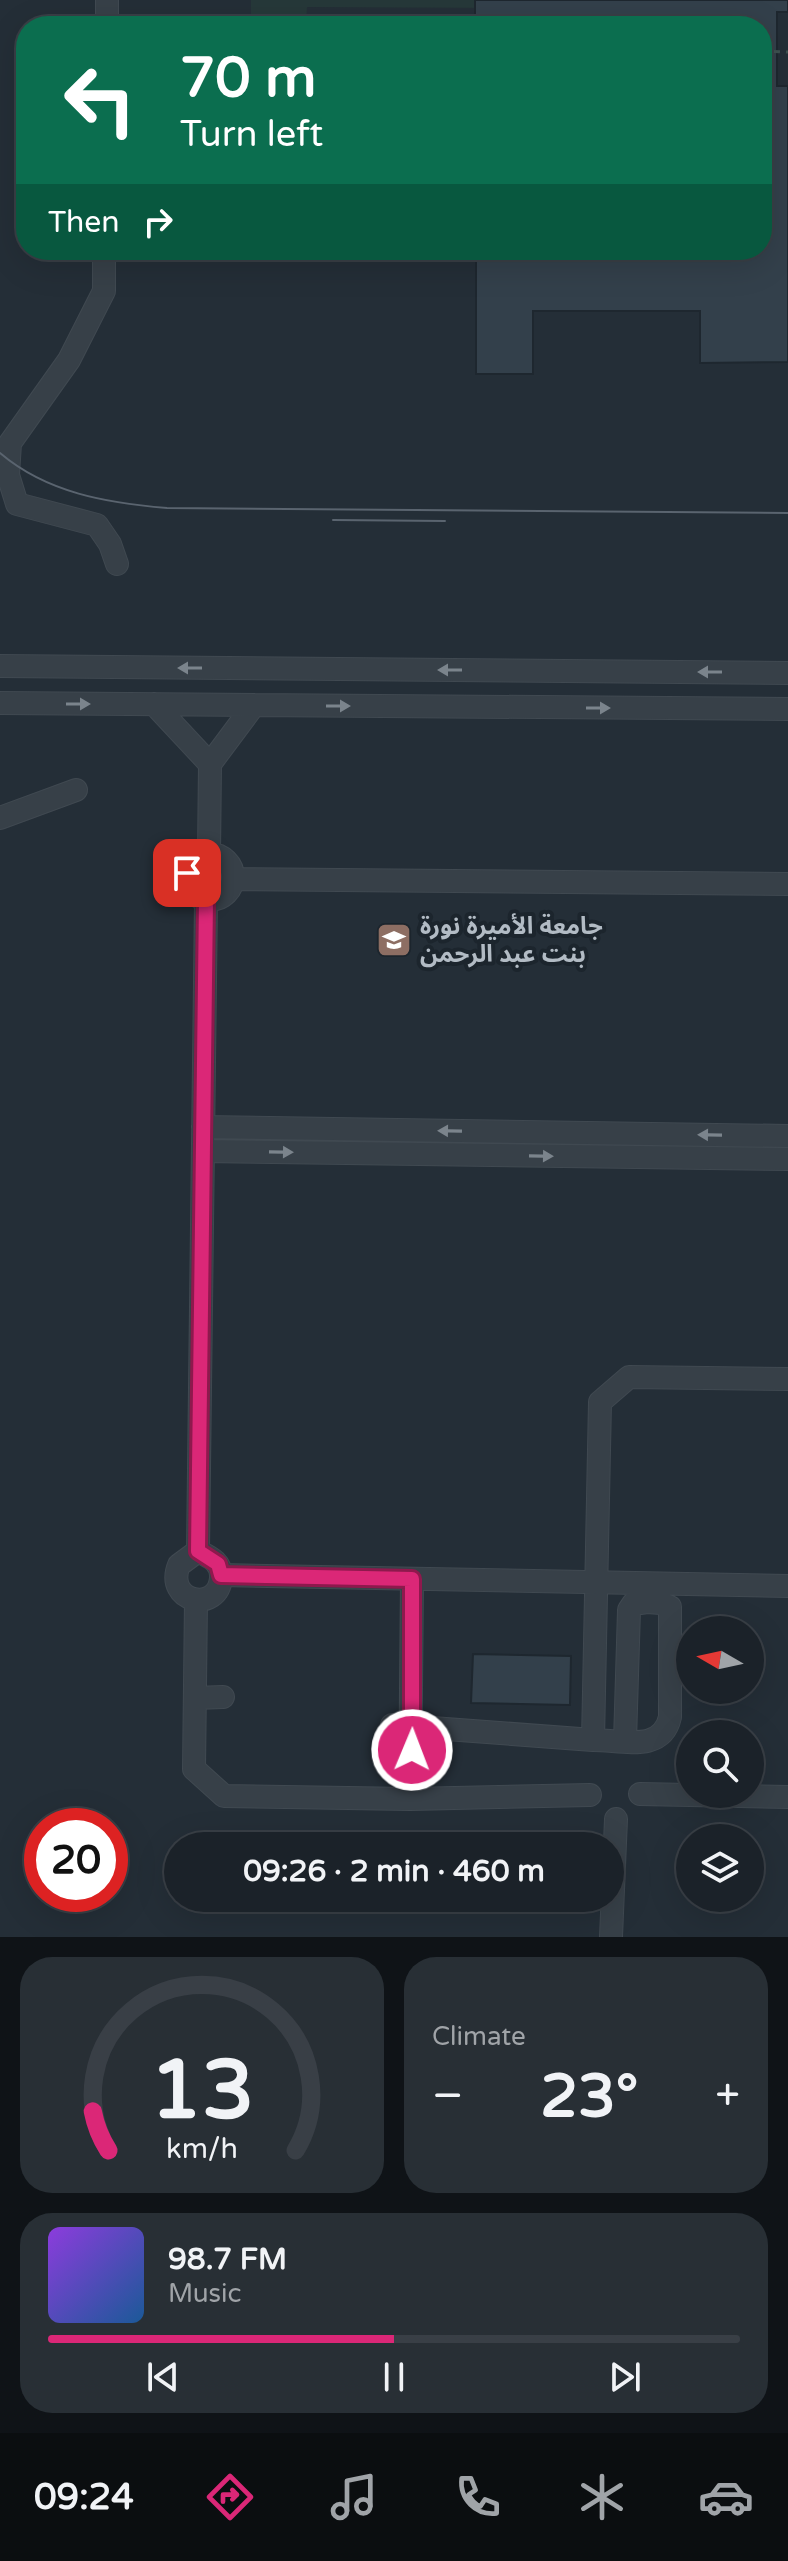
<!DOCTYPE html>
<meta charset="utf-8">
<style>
body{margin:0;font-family:"Varela Round","Noto Sans Arabic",sans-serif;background:#282f35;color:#f1f3f6;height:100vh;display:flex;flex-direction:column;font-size:30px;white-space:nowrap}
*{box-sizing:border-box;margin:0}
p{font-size:26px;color:#a0a4a8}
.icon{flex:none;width:44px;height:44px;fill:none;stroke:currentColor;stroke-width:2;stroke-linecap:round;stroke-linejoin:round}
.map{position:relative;height:1937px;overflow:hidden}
.details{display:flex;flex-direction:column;gap:20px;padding:20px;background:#0f1317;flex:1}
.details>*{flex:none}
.hud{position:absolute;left:16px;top:16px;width:756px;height:244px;border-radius:32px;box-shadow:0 8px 32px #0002,0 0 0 2px #393f46;background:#0b6e4f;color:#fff;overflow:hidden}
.needle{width:52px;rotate:279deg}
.fabs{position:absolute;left:676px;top:1616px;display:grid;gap:16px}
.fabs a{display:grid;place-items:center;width:88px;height:88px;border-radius:50%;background:#1b2229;box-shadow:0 8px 32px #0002,0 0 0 2px #393f46;font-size:40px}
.speed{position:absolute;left:24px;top:1808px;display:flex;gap:16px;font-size:40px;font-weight:700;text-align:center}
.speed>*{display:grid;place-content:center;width:104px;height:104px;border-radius:50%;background:#1b2229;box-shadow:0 8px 32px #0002,0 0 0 2px #393f46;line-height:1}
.speed .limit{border:12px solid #d22;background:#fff;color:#111}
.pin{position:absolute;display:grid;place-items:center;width:68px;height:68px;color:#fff;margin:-34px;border-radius:16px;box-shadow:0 4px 12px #0006}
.me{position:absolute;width:88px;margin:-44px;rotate:1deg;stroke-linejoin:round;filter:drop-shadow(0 0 6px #0008)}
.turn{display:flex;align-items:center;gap:28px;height:168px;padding:0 32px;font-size:36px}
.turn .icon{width:104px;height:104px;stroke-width:2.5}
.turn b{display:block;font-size:56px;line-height:68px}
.then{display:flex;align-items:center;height:76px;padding:0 32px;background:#0003;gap:16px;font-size:30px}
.big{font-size:60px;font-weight:700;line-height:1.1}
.details .tile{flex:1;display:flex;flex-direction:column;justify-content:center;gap:12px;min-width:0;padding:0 28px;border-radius:32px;background:#282f35}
.details .dial{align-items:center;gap:0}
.dial svg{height:208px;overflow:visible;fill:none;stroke:#393f46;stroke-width:7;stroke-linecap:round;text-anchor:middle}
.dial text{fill:#f1f3f6;stroke:none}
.song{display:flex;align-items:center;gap:24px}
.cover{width:96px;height:96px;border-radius:12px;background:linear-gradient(135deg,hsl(270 70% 55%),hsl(210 70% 35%))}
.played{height:8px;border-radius:4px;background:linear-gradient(90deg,#db2777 50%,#393f46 50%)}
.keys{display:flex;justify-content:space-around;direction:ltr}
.heat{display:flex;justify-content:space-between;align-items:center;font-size:44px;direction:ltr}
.details .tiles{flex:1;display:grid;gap:20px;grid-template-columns:1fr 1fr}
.tile:last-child{grid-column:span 2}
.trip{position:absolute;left:164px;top:1832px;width:460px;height:80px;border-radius:40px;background:#1b2229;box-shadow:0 8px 32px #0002,0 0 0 2px #393f46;font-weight:700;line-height:80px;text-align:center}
.dock{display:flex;height:128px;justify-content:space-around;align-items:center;background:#0b0e10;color:#a0a4a8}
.dock .icon{width:56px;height:56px}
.dock .active{color:#db2777}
.dock b{font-size:36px;color:#f1f3f6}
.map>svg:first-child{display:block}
.green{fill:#263839}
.building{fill:#33404b;stroke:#1e272f;stroke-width:2}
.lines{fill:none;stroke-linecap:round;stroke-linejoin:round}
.minor-casing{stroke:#404951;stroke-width:24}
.path{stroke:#3e5150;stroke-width:3;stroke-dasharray:6 6;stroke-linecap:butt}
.minor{stroke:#374048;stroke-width:22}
.tram{stroke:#5a646f;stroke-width:2}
.oneway{fill:#7b848c}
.route-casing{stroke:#8e194d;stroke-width:20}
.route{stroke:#db2777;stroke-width:14}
.labels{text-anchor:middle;stroke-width:8;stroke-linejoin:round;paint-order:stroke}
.poi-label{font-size:24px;font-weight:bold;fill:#b2bbc4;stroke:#1c252d;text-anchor:start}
</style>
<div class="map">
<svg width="788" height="1937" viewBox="0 0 788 1937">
<rect width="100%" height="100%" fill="#242e37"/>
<!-- green -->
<path class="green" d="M251,0H482V8L307,7L306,26H251Z"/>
<!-- building -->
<path class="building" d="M475,0H788V12H777V86H788V362L700,363V311H533V374H476V250H762V26H475Z
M473,1654L571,1656L570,1705L471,1703Z"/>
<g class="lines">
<!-- minor casing -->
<g class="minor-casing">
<path id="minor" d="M107,26V0
M104,250V291L69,360L10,443L8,475L17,504L97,525L110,544L117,564
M0,666L788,673
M0,703L788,709
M154,704L210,764L254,705
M0,818L76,790
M209,854L210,764
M187 877a23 23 0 1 1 46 0a23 23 0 1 1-46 0Z
M233,879L788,884
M203,1127L788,1136
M203,1151L788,1159
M198,1551L206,900
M198,1551C210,1557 222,1562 221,1578C218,1614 164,1602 179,1565Z
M221,1575L788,1586
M196,1600L194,1769L224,1796L410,1799L590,1795
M195,1698L223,1697
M392,1725L593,1740L600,1402L629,1377L788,1379
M593,1740C623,1740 662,1753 670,1717V1607L661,1603L647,1602V1584
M625,1741L629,1610L633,1604L647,1602
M640,1794L788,1797
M410,1799L412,1579
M611,1937L616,1819"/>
</g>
<!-- path -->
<path class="path" d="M762,51L788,52"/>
<!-- minor -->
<use href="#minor" class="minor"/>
<!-- tram -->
<path class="tram" d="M0,453C47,493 107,503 167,508L788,513
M333,520L445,521"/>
</g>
<!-- one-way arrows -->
<defs><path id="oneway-solid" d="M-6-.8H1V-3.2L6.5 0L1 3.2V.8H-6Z" transform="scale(2)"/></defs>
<g class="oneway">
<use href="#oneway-solid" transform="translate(190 668) rotate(-180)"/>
<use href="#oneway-solid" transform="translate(450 670) rotate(-180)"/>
<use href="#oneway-solid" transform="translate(710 672) rotate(-180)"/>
<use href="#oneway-solid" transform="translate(78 704)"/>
<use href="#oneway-solid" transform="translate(338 706)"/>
<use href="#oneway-solid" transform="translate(598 708)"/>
<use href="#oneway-solid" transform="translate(450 1131) rotate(-179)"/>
<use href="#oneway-solid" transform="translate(710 1135) rotate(-179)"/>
<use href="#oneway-solid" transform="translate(281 1152) rotate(1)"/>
<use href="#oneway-solid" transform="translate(541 1156) rotate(1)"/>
</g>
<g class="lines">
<!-- route casing -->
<g class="route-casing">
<path id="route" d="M187,873C186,887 193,896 206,900L198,1551L218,1564L221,1575L412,1579V1750"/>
</g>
<!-- route -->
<use href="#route" class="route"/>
</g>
<!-- icons -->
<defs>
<g id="university-square" transform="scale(1.8)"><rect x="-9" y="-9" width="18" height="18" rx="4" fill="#8d6e63" stroke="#1c252d"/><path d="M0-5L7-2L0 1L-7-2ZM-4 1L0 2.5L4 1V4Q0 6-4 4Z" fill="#fff"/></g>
</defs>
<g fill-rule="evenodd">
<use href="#university-square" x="394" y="940"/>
</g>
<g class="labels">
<!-- poi labels -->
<g class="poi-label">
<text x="420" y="934">جامعة الأميرة نورة<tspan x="420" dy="28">بنت عبد الرحمن</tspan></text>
</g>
</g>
</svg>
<div class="fabs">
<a><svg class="needle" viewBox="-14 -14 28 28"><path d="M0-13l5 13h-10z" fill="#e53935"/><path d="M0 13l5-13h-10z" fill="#a0a4a8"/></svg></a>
<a><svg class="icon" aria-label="search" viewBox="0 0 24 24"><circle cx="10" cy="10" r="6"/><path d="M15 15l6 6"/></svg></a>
<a><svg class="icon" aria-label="layers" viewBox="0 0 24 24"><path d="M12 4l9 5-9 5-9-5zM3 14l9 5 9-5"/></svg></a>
</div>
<div class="speed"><div class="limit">20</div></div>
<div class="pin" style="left:187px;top:873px;background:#d93025"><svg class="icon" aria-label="arrive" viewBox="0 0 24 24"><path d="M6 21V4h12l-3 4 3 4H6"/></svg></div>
<svg class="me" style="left:412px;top:1750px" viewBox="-20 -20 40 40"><circle r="17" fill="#db2777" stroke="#fff" stroke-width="3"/><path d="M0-11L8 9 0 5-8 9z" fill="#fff"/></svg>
<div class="trip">09:26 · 2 min · 460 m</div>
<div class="hud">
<div class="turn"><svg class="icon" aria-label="left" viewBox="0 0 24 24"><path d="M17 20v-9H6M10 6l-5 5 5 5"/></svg><div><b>70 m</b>Turn left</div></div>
<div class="then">Then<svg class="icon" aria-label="right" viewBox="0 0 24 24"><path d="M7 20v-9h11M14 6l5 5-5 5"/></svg></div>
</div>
</div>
<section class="details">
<div class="tiles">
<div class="tile dial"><svg viewBox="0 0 100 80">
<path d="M14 69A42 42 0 1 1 86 69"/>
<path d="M14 69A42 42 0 0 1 8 54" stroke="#db2777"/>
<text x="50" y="56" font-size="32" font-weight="700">13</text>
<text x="50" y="72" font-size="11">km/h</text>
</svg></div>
<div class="tile"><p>Climate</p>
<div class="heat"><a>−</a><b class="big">23°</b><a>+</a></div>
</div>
<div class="tile">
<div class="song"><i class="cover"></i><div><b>98.7 FM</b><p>Music</p></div></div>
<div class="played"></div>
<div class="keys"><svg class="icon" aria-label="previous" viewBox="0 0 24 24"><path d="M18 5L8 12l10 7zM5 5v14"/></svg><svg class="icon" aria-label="pause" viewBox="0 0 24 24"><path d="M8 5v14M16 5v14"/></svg><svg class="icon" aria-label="next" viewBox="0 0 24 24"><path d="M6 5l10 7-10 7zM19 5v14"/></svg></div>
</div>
</div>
</section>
<nav class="dock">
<b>09:24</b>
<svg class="icon active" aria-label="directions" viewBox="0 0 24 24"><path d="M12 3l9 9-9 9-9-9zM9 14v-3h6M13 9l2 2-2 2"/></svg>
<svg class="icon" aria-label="music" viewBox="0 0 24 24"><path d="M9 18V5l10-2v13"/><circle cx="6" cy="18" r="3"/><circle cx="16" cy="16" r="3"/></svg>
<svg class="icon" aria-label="phone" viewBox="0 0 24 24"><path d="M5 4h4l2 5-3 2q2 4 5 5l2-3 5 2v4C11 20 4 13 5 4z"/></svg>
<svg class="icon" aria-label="climate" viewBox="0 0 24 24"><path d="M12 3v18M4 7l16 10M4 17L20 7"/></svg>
<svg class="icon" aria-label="car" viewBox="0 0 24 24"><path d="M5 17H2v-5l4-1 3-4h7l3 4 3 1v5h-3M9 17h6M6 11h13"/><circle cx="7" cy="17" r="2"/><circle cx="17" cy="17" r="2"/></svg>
</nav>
